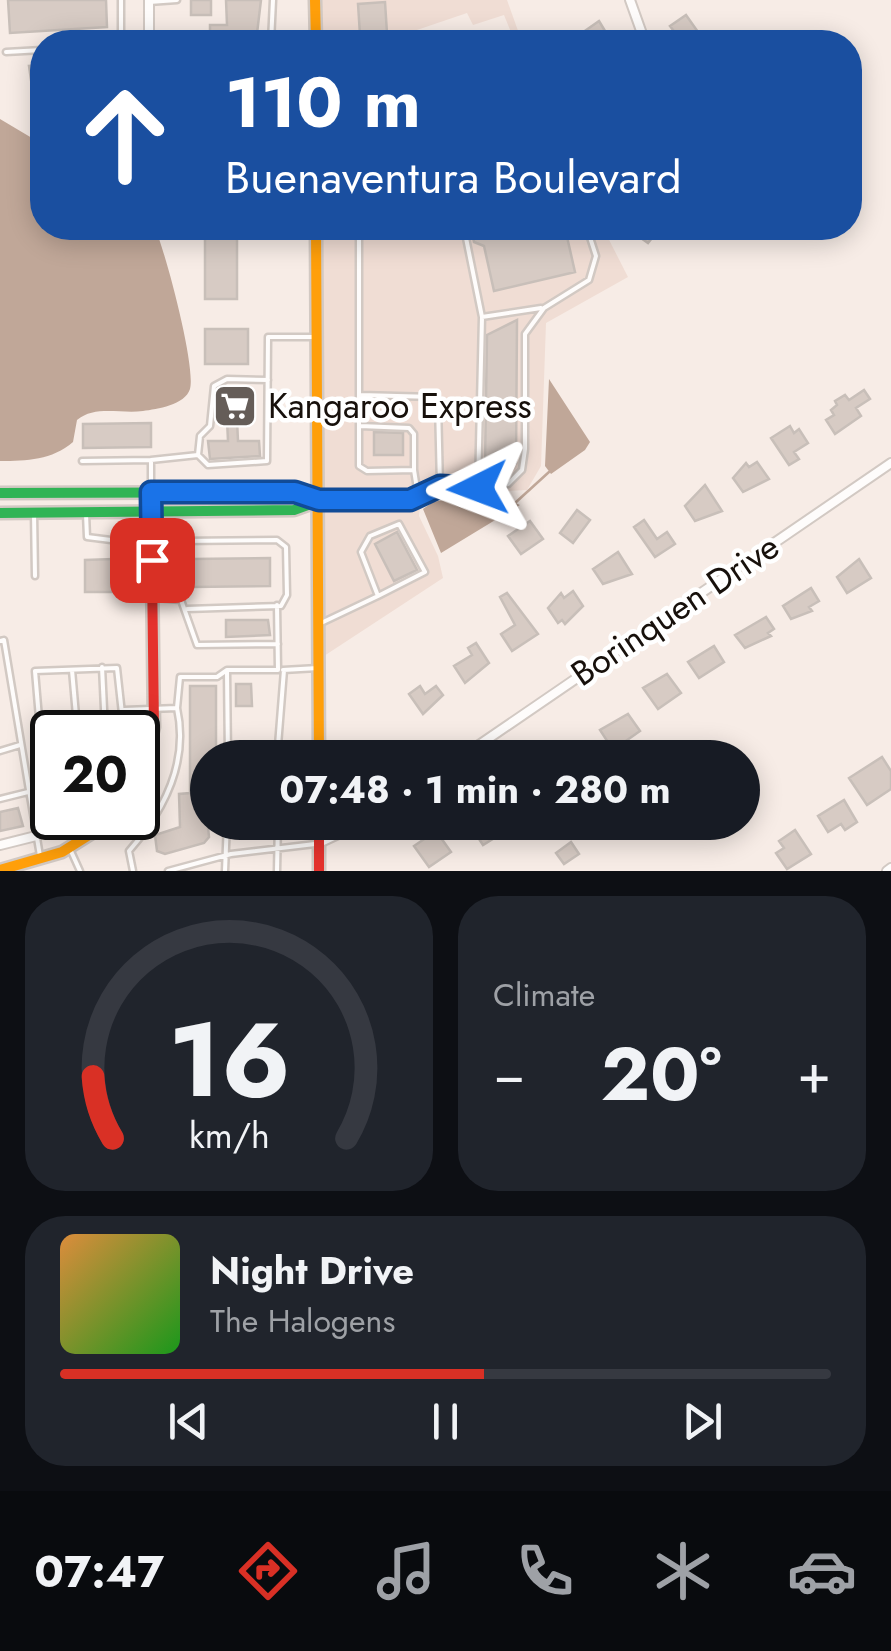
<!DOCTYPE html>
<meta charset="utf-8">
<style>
body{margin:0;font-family:Jost,sans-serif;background:#20242c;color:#f1f3f6;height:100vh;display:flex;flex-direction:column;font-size:38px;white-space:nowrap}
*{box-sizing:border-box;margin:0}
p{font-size:32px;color:#9ea1a6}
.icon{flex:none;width:55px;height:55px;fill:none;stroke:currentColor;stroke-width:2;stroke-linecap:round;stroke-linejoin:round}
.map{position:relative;height:871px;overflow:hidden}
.sheet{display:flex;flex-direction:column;gap:25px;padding:25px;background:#0d0f14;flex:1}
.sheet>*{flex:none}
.banner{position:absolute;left:30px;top:30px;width:832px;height:210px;border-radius:40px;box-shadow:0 5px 25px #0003;background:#1a4fa0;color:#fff;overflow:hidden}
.speed{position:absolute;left:30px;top:710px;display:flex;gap:20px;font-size:50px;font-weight:700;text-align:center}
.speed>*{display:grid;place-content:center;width:130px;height:130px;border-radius:50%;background:#171b24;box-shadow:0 5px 25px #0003;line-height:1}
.speed .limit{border:5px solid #111;border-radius:15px;background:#fff;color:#111}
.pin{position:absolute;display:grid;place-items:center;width:85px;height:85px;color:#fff;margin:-42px;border-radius:20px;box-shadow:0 5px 15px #0006}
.me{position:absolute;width:110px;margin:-55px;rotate:267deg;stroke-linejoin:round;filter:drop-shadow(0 0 8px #0008)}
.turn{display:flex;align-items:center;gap:35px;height:210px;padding:0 30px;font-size:45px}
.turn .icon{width:130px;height:130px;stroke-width:2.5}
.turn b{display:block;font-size:70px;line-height:85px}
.big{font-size:75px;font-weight:700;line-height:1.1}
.sheet .card{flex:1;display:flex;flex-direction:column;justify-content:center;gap:15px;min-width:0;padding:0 35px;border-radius:40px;background:#20242c}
.sheet .dial{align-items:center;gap:0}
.dial svg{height:260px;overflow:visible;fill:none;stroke:#363941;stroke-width:7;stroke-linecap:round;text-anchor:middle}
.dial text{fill:#f1f3f6;stroke:none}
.song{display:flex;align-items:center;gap:30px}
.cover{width:120px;height:120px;border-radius:15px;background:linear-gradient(135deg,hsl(30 70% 55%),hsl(120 70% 35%))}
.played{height:10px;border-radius:5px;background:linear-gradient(90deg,#d93025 55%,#363941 55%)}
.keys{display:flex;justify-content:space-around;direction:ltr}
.heat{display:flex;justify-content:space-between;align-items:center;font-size:55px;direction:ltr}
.sheet .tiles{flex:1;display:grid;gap:25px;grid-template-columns:1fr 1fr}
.card:last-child{grid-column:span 2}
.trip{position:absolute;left:190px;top:740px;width:570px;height:100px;border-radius:50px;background:#171b24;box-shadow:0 5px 25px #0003;font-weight:700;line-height:100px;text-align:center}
.tab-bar{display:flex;height:160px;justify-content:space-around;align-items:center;background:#090b0e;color:#9ea1a6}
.tab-bar .icon{width:70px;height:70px}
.tab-bar .selected{color:#d93025}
.tab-bar b{font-size:45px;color:#f1f3f6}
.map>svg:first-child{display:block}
.built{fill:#f0ddd4}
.water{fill:#c0a798}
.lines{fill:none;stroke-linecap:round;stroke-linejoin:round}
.stream{stroke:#c0a798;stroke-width:2.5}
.building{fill:#d7cbc4;stroke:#c8bfb9;stroke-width:2.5}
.lane-casing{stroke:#d2c9c3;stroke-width:9}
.street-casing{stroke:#d2c9c3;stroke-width:12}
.fast-casing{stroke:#d2c9c3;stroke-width:15}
.slow-casing{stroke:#d2c9c3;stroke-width:15}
.jam-casing{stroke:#d2c9c3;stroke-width:15}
.lane{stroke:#fefcfb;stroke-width:4}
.street{stroke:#fefcfb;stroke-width:8}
.fast{stroke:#30b455;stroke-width:10}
.slow{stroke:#ff9f0a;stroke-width:10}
.jam{stroke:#e5322d;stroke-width:10}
.route-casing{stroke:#114b97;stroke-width:25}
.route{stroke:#1a73e8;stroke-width:18}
.labels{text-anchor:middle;stroke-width:9;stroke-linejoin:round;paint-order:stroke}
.poi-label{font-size:35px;fill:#17100b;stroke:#fff;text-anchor:start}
.street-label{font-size:35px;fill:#17100b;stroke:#fff}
</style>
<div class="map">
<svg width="891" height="871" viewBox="0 0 891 871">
<rect width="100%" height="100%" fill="#f7ece6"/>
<!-- built -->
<path class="built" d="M321,0H507L522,42H515L504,15L473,25L467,13L414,31V42H321Z
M321,228H603L628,277L546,323L541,466L527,490L453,494L431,498L420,505L419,516L438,556L443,578L324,656Z"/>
<!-- water -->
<path class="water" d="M0,119L42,144V228H152L156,231C166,254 196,367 190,389C185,405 157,409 143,411C120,414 95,405 77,420L73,442C52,460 27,461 0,461Z
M549,379L590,442L585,450L551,474L545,466Z
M454,498L509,500L520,505L441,553L423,509L433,502Z"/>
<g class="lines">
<!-- stream -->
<path class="stream" d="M515,503L549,472"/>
</g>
<!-- building -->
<path class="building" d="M8,0H106L107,27L10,33Z
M191,0H211V15H191Z
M226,0H261L256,42H210V25H227Z
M385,2L387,33L360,35L358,4Z
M686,15L703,39L698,42H682L670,26Z
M599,21L608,36L617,42H584L579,35Z
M42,65V100L34,101L29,66Z
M471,228H565L575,272L494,291L484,246L474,242Z
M627,228H660L648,243Z
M205,229H237V299H205Z
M517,320L516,463H485L487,335Z
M205,329H248V364H205Z
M864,390L870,399L856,408L861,416L835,434L826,420L834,415L831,410L837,405L835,401L845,395L849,400Z
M251,392L252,420H237L238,441H259L260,456L210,459L208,441H228L227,420H218L219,393Z
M151,423V447L83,448V424Z
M790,426L794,433L799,429L808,443L794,452L799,459L789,465L771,438Z
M374,432L403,433V455H374Z
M757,462L769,479L743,492L733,478L746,463L749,467Z
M705,485L722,511L695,521L685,506Z
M577,510L590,520L573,543L560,533Z
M644,520L657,539L667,532L675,544L655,557L634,527Z
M530,521L543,539L521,554L508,536Z
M397,532L417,570L394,581L375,544Z
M618,552L632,574L603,584L593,569Z
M270,558V586L192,587V559Z
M113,559V592H85V560Z
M859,559L871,578L847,593L837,577Z
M811,588L819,601L809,607L812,611L791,619L783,606Z
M573,591L583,606L565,624L562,620L558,623L548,608L561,593L564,598Z
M507,593L538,634L512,651L501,634L515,625L500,597Z
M766,617L774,629L768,633L771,636L745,648L735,635Z
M226,620H268L270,635L226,637Z
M476,643L489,663L465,683L454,666L472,655L468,648Z
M714,646L724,662L699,678L688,662Z
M667,674L681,693L658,709L643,688Z
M236,684H251L252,706H236Z
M190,686H216V758H208L205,794L209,837L204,843L165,854L157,851L155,835L180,827L179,794L190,793Z
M420,686L425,694L436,686L443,695L423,714L409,694Z
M628,714L640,731L613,750L600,730Z
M69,716L70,732H47L46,718Z
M882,757L891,771V789L867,805L849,778Z
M844,800L857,822L845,830L841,824L828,832L818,816Z
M18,808L23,826L0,831V812Z
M468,822H505L509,829L483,845Z
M795,830L811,854L787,869L776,853L784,848L779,841Z
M436,831L451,852L429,867L414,846Z
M571,842L579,854L564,864L556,853Z"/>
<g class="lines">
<!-- lane casing -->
<g class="lane-casing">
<path id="lane" d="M121,0V42
M149,2L177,0
M198,42V40
M271,42L273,0
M6,52L42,50
M359,228V466L367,471L414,470L418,495
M464,228L482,317L478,488
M482,317L541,308
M360,395L434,397L438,404L440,486
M360,426L409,428L414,434V470
M198,455L200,436L210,426L214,386L227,379L268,380
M82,461L151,460
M151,488V460L198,455L208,465L267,461L268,337H315
M319,501L410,500L440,486L491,489L508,484L522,470L525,449V334L544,308L589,280L596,256L587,228
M34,513L35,576
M86,514L87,537L127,542L131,594L148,595
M156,598L181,600L197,645L278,644
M181,600L180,541L277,540L286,547L287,595L281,606L187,609
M319,624L378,596L361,552L370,536L399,524L425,572L378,596
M0,641L4,640L40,856
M102,667L105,730
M72,670L77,727L84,731L124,730
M283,670L318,668
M227,672L228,758
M124,710L177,708L180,677H217L227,670H278L277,605
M0,751L20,745
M277,758L284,670
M52,765H43L35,671L117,668L124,732
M0,799L28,792
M138,802L155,811
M70,849L80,871
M133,871L129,851C164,811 189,762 177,708
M168,871L231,854L315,844
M225,871L227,822
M277,871L278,822"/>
</g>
<!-- street casing -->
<g class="street-casing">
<path id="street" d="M630,0L645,42
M149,42V0
M460,758L891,463
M319,843L364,822
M0,845L36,836
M887,871L891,868"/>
</g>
<!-- fast casing -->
<g class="fast-casing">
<path id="fast" d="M0,493L295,492L318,500
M0,513L294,510L319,501"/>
</g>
<!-- slow casing -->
<g class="slow-casing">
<path id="slow" d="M315,0L316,42
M316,228L319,758
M0,870L62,852L116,818"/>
</g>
<!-- jam casing -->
<g class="jam-casing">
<path id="jam" d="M138,790L154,727L151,492
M319,822V871"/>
</g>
<!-- lane -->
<use href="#lane" class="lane"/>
<!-- street -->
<use href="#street" class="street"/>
<!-- fast -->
<use href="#fast" class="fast"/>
<!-- slow -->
<use href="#slow" class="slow"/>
<!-- jam -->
<use href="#jam" class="jam"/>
</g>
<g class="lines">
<!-- route casing -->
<g class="route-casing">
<path id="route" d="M152,560L151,492H295L319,500H410L440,486L478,488"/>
</g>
<!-- route -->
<use href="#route" class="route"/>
</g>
<!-- icons -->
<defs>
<g id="supermarket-square" transform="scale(2.25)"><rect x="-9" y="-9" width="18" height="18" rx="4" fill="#655d58" stroke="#fff"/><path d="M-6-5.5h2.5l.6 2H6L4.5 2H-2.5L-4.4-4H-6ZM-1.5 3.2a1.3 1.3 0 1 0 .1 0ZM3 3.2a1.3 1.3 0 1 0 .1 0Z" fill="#fff"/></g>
</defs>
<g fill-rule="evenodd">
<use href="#supermarket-square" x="235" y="406"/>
</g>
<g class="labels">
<!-- poi labels -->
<g class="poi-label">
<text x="268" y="418">Kangaroo Express</text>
</g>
<!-- street labels -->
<g class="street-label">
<text transform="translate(675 610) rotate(-34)" y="12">Borinquen Drive</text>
</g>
</g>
</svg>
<div class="speed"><div class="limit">20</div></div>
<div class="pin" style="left:152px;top:560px;background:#d93025"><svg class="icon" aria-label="arrive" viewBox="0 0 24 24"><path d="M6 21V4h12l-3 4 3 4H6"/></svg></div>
<svg class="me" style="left:478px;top:488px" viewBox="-20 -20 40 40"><path d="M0-17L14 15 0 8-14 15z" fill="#1a73e8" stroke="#fff" stroke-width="4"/></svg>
<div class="trip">07:48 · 1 min · 280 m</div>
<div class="banner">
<div class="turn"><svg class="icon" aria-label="ahead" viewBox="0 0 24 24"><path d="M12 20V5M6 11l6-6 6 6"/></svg><div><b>110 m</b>Buenaventura Boulevard</div></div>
</div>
</div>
<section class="sheet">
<div class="tiles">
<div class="card dial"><svg viewBox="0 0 100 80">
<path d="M14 69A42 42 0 1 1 86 69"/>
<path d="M14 69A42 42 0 0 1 8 50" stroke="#d93025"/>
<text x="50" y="56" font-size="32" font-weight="700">16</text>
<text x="50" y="72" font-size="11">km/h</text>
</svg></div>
<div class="card"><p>Climate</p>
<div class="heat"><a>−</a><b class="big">20°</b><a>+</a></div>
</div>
<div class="card">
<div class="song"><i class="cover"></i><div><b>Night Drive</b><p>The Halogens</p></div></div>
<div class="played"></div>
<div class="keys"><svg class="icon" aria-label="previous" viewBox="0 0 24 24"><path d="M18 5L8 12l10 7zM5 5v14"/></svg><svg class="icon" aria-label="pause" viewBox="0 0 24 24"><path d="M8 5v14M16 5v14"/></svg><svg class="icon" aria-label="next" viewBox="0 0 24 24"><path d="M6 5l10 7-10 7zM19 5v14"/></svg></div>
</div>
</div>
</section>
<nav class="tab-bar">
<b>07:47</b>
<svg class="icon selected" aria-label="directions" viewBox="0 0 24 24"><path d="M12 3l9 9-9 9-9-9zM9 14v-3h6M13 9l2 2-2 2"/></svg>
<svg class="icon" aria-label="music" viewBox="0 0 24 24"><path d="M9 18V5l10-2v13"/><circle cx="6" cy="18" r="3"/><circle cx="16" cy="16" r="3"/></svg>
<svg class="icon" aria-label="phone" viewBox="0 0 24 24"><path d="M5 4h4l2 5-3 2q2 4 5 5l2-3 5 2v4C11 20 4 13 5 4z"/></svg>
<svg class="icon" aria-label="climate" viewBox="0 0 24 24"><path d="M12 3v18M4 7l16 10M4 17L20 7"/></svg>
<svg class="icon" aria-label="car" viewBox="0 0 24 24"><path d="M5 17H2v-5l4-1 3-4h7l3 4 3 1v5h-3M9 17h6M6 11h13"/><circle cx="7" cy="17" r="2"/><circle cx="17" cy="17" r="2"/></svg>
</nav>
